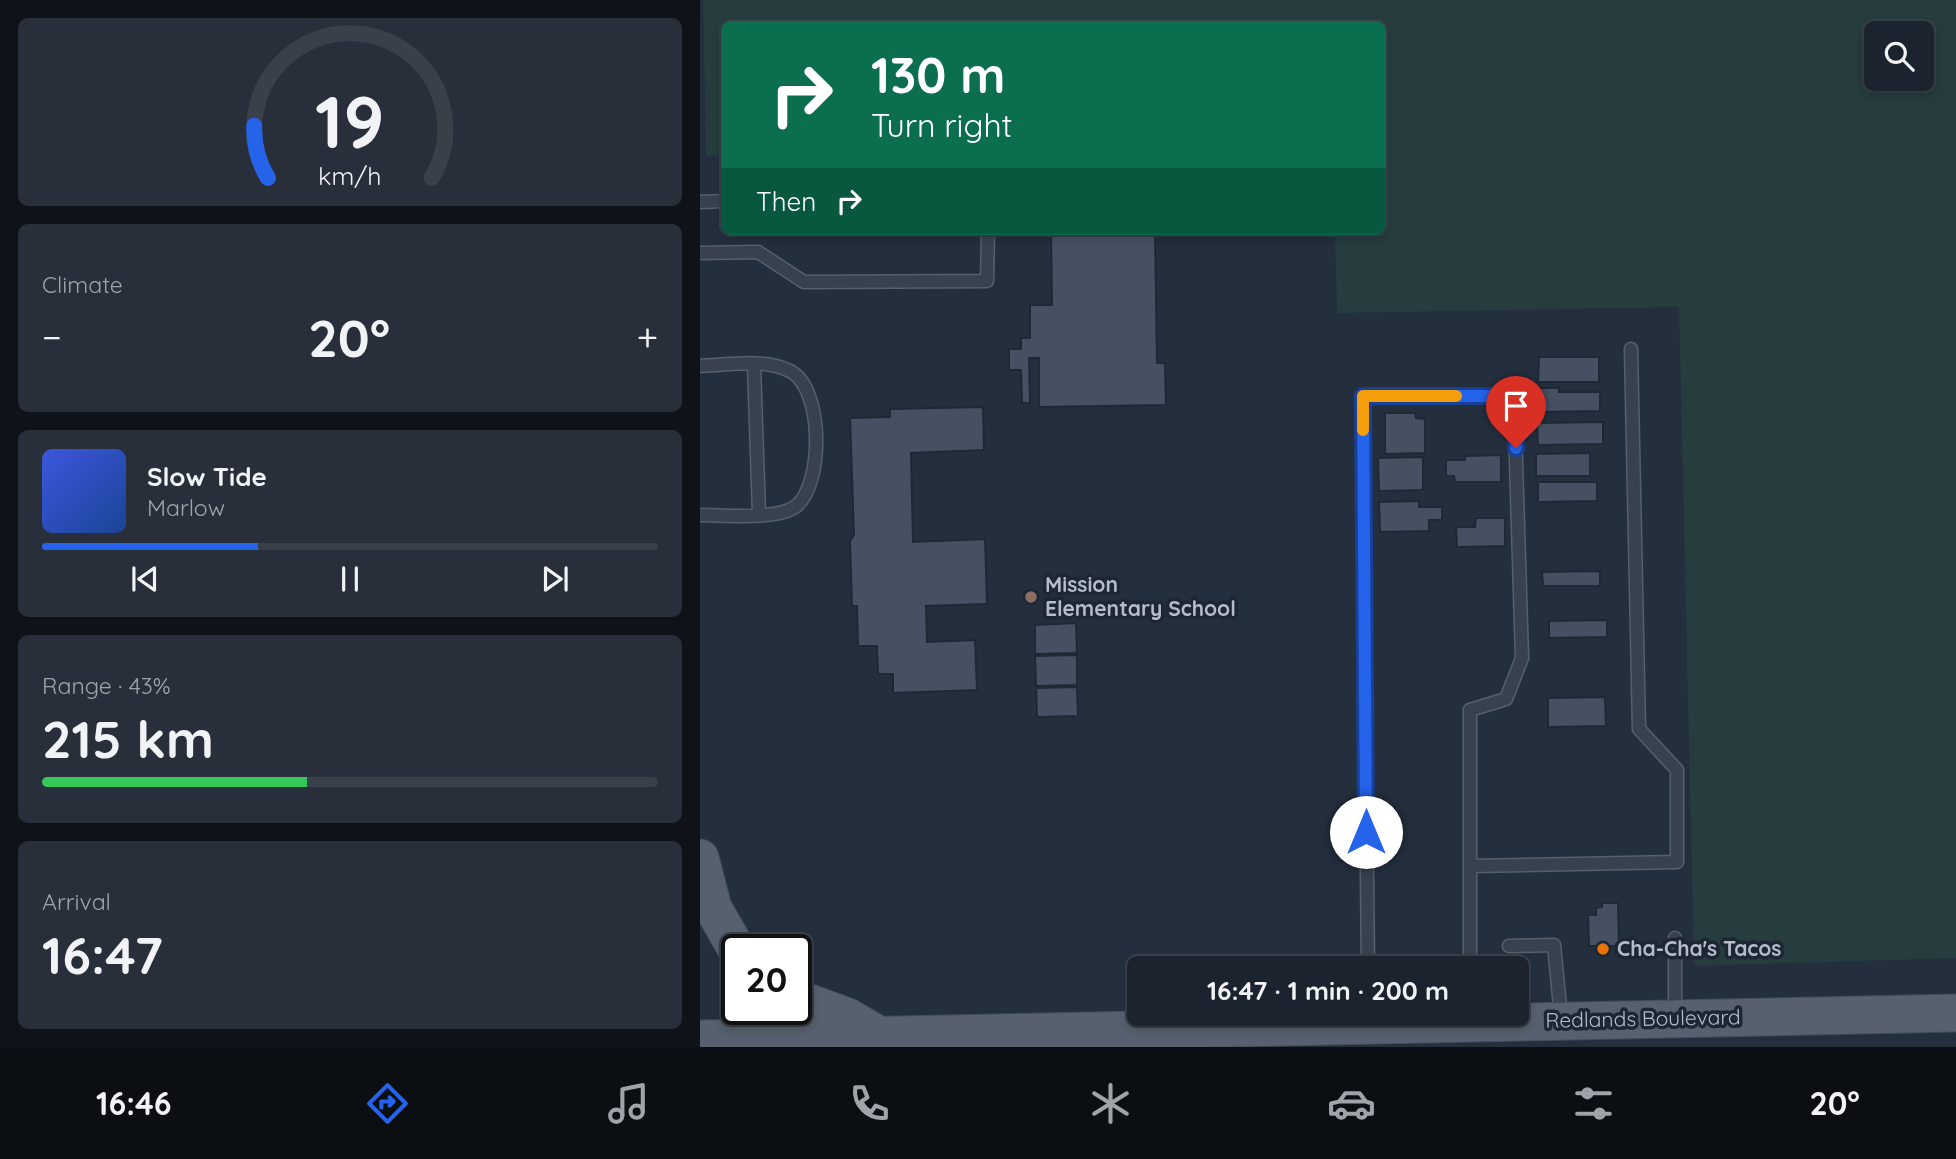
<!DOCTYPE html>
<meta charset="utf-8">
<style>
body{margin:0;font-family:Quicksand,sans-serif;background:#282f3a;color:#f1f3f6;height:100vh;display:flex;flex-direction:column;font-size:26px;white-space:nowrap}
*{box-sizing:border-box;margin:0}
p{font-size:23px;color:#a0a4aa}
.icon{flex:none;width:38px;height:38px;fill:none;stroke:currentColor;stroke-width:2;stroke-linecap:round;stroke-linejoin:round}
.map{position:relative;flex:1;overflow:hidden}
.panel{display:flex;flex-direction:column;gap:18px;padding:18px;background:#0f1319;width:700px}
.panel>*{flex:none}
.top-card{position:absolute;left:21px;top:21px;width:665px;height:214px;border-radius:10px;box-shadow:0 4px 10px #0003,0 0 0 2px #39404a;background:#0b6e4f;color:#fff;overflow:hidden}
.fabs{position:absolute;left:1164px;top:21px;display:grid;gap:14px}
.fabs a{display:grid;place-items:center;width:70px;height:70px;border-radius:10px;background:#1b232e;box-shadow:0 4px 10px #0003,0 0 0 2px #39404a;font-size:35px}
.speed{position:absolute;left:21px;top:934px;display:flex;gap:14px;font-size:35px;font-weight:700;text-align:center}
.speed>*{display:grid;place-content:center;width:91px;height:91px;border-radius:50%;background:#1b232e;box-shadow:0 4px 10px #0003,0 0 0 2px #39404a;line-height:1}
.speed .limit{border:4px solid #111;border-radius:10px;background:#fff;color:#111}
.pin{position:absolute;display:grid;place-items:center;width:60px;height:60px;color:#fff;margin:-72px -30px;border-radius:50% 50% 50% 0;rotate:-45deg;box-shadow:0 0 7px #0007}
.pin .icon{rotate:45deg}
.me{position:absolute;width:77px;margin:-38px;rotate:0deg;stroke-linejoin:round;filter:drop-shadow(0 0 5px #0008)}
.turn{display:flex;align-items:center;gap:24px;height:147px;padding:0 35px;font-size:32px}
.turn .icon{width:91px;height:91px;stroke-width:2.5}
.turn b{display:block;font-size:49px;line-height:60px}
.then{display:flex;align-items:center;height:66px;padding:0 35px;background:#0003;gap:14px;font-size:26px}
.big{font-size:52px;font-weight:700;line-height:1.1}
.panel .widget{flex:1;display:flex;flex-direction:column;justify-content:center;gap:10px;min-width:0;padding:0 24px;border-radius:10px;background:#282f3a}
.panel .dial{align-items:center;gap:0}
.dial svg{height:182px;overflow:visible;fill:none;stroke:#39404a;stroke-width:7;stroke-linecap:round;text-anchor:middle}
.dial text{fill:#f1f3f6;stroke:none}
.song{display:flex;align-items:center;gap:21px}
.cover{width:84px;height:84px;border-radius:10px;background:linear-gradient(135deg,hsl(230 70% 55%),hsl(220 70% 35%))}
.played{height:7px;border-radius:4px;background:linear-gradient(90deg,#2563eb 35%,#39404a 35%)}
.keys{display:flex;justify-content:space-around;direction:ltr}
.heat{display:flex;justify-content:space-between;align-items:center;font-size:38px;direction:ltr}
.charge{height:10px;border-radius:5px;background:linear-gradient(90deg,#34c759 43%,#39404a 0)}
.trip{position:absolute;left:427px;top:956px;width:402px;height:70px;border-radius:10px;background:#1b232e;box-shadow:0 4px 10px #0003,0 0 0 2px #39404a;font-weight:700;line-height:70px;text-align:center}
.tab-bar{display:flex;height:112px;justify-content:space-around;align-items:center;background:#0b0e12;color:#a0a4aa}
.tab-bar .icon{width:49px;height:49px}
.tab-bar .on{color:#2563eb}
.tab-bar b{font-size:32px;color:#f1f3f6}
main{display:flex;flex:1;min-height:0}
.map>svg:first-child{display:block}
.green{fill:#263c3f;fill-rule:evenodd}
.building{fill:#455162;stroke:#1f2835;stroke-width:2}
.lines{fill:none;stroke-linecap:round;stroke-linejoin:round}
.service-casing{stroke:#565f6c;stroke-width:15}
.primary-casing{stroke:#414a57;stroke-width:39}
.service{stroke:#38414e;stroke-width:12}
.primary{stroke:#56606e;stroke-width:37}
.route-casing{stroke:#184099;stroke-width:18}
.route{stroke:#2563eb;stroke-width:12}
.slow{stroke:#f59e0b;stroke-width:12}
.education-dot{fill:#8d6e63;stroke:#1d2633;stroke-width:2.5}
.food-dot{fill:#e8710a;stroke:#1d2633;stroke-width:2.5}
.labels{text-anchor:middle;stroke-width:7;stroke-linejoin:round;paint-order:stroke}
.poi-label{font-size:21px;font-weight:bold;fill:#b4bcc9;stroke:#1d2633;text-anchor:start}
.street-label{font-size:21px;fill:#b4bcc9;stroke:#1d2633}
</style>
<main>
<section class="panel">
<div class="widget dial"><svg viewBox="0 0 100 80">
<path d="M14 69A42 42 0 1 1 86 69"/>
<path d="M14 69A42 42 0 0 1 8 46" stroke="#2563eb"/>
<text x="50" y="56" font-size="32" font-weight="700">19</text>
<text x="50" y="72" font-size="11">km/h</text>
</svg></div>
<div class="widget"><p>Climate</p>
<div class="heat"><a>−</a><b class="big">20°</b><a>+</a></div>
</div>
<div class="widget">
<div class="song"><i class="cover"></i><div><b>Slow Tide</b><p>Marlow</p></div></div>
<div class="played"></div>
<div class="keys"><svg class="icon" aria-label="previous" viewBox="0 0 24 24"><path d="M18 5L8 12l10 7zM5 5v14"/></svg><svg class="icon" aria-label="pause" viewBox="0 0 24 24"><path d="M8 5v14M16 5v14"/></svg><svg class="icon" aria-label="next" viewBox="0 0 24 24"><path d="M6 5l10 7-10 7zM19 5v14"/></svg></div>
</div>
<div class="widget"><p>Range · 43%</p><b class="big">215 km</b><div class="charge"></div></div>
<div class="widget"><p>Arrival</p><b class="big">16:47</b></div>
</section>
<div class="map">
<svg width="1256" height="1047" viewBox="0 0 1256 1047">
<rect width="100%" height="100%" fill="#242f3e"/>
<!-- green -->
<path class="green" d="M3,0H1256V958L994,966L979,307L637,313L635,231H682V24H24V155L6,156ZM1222,33V79H1176V33Z"/>
<!-- building -->
<path class="building" d="M351,231H455L457,363H465L466,405L339,407V358H329L330,403H322L321,370H309V349H321V338H330V305H352Z
M839,357H899V382H838Z
M839,388H859V392H900V411L839,412Z
M283,407L284,450L211,453L213,542L285,539L287,604L226,606L227,642L275,640L277,690L193,693V674H178L177,646H158L157,606H152L150,541L154,535L150,418L190,417V409Z
M685,413H715L716,418L725,419V453L685,454Z
M903,422V444L838,445L837,423Z
M890,453V476H836V454Z
M801,455V482H755L754,476H746V460H765V456Z
M723,457V490L679,491L678,458Z
M838,482H897V501L838,502Z
M719,501V507H742V520H729V531L680,532L679,502Z
M776,518H805V546L757,547L756,527H775Z
M900,571V586H843L842,572Z
M907,620V637L849,638V621Z
M376,623L377,653L335,654V625Z
M377,655V685L336,686L335,656Z
M377,687L378,716L337,717L336,688Z
M905,697L906,726L848,727V698Z
M902,903H918L919,946H889L888,915H896V908L902,907Z"/>
<g class="lines">
<!-- service casing -->
<g class="service-casing">
<path id="service" d="M0,202L24,201
M0,253L58,252L104,282L287,281L288,231
M54,365L59,514
M0,366C28,365 64,358 90,371C124,388 124,486 95,507C76,520 24,515 0,515
M770,866L977,862V770L939,729L931,349
M975,938V1014
M809,946L854,945L861,1017
M668,968L662,396H814L822,658L806,699L770,710V968"/>
</g>
<!-- primary casing -->
<g class="primary-casing">
<path id="primary" d="M0,858L13,908L37,950
M96,998L148,1017L172,1031
M0,1039L1256,1013"/>
</g>
<!-- service -->
<use href="#service" class="service"/>
<!-- primary -->
<use href="#primary" class="primary"/>
</g>
<g class="lines">
<!-- route casing -->
<g class="route-casing">
<path id="route" d="M666,832L663,396H814L816,448"/>
</g>
<!-- route -->
<use href="#route" class="route"/>
<!-- slow -->
<path class="slow" d="M663,430V396H756"/>
</g>
<!-- markers -->
<circle class="education-dot" cx="331" cy="597" r="7"/>
<circle class="food-dot" cx="903" cy="949" r="7"/>
<g class="labels">
<!-- poi labels -->
<g class="poi-label">
<text x="345" y="592">Mission<tspan x="345" dy="24">Elementary School</tspan></text>
<text x="917" y="956">Cha-Cha's Tacos</text>
</g>
<!-- street labels -->
<g class="street-label">
<text transform="translate(943 1019) rotate(-1)" y="7">Redlands Boulevard</text>
</g>
</g>
</svg>
<div class="fabs">
<a><svg class="icon" aria-label="search" viewBox="0 0 24 24"><circle cx="10" cy="10" r="6"/><path d="M15 15l6 6"/></svg></a>
</div>
<div class="speed"><div class="limit">20</div></div>
<div class="pin" style="left:816px;top:448px;background:#d93025"><svg class="icon" aria-label="arrive" viewBox="0 0 24 24"><path d="M6 21V4h12l-3 4 3 4H6"/></svg></div>
<svg class="me" style="left:666px;top:832px" viewBox="-20 -20 40 40"><circle r="19" fill="#fff"/><path d="M0-13L10 11 0 6-10 11z" fill="#2563eb"/></svg>
<div class="trip">16:47 · 1 min · 200 m</div>
<div class="top-card">
<div class="turn"><svg class="icon" aria-label="right" viewBox="0 0 24 24"><path d="M7 20v-9h11M14 6l5 5-5 5"/></svg><div><b>130 m</b>Turn right</div></div>
<div class="then">Then<svg class="icon" aria-label="right" viewBox="0 0 24 24"><path d="M7 20v-9h11M14 6l5 5-5 5"/></svg></div>
</div>
</div>
</main>
<nav class="tab-bar">
<b>16:46</b>
<svg class="icon on" aria-label="directions" viewBox="0 0 24 24"><path d="M12 3l9 9-9 9-9-9zM9 14v-3h6M13 9l2 2-2 2"/></svg>
<svg class="icon" aria-label="music" viewBox="0 0 24 24"><path d="M9 18V5l10-2v13"/><circle cx="6" cy="18" r="3"/><circle cx="16" cy="16" r="3"/></svg>
<svg class="icon" aria-label="phone" viewBox="0 0 24 24"><path d="M5 4h4l2 5-3 2q2 4 5 5l2-3 5 2v4C11 20 4 13 5 4z"/></svg>
<svg class="icon" aria-label="climate" viewBox="0 0 24 24"><path d="M12 3v18M4 7l16 10M4 17L20 7"/></svg>
<svg class="icon" aria-label="car" viewBox="0 0 24 24"><path d="M5 17H2v-5l4-1 3-4h7l3 4 3 1v5h-3M9 17h6M6 11h13"/><circle cx="7" cy="17" r="2"/><circle cx="17" cy="17" r="2"/></svg>
<svg class="icon" aria-label="filters" viewBox="0 0 24 24"><path d="M4 7h16M4 17h16"/><circle cx="9" cy="7" r="2"/><circle cx="15" cy="17" r="2"/></svg>
<b>20°</b>
</nav>
